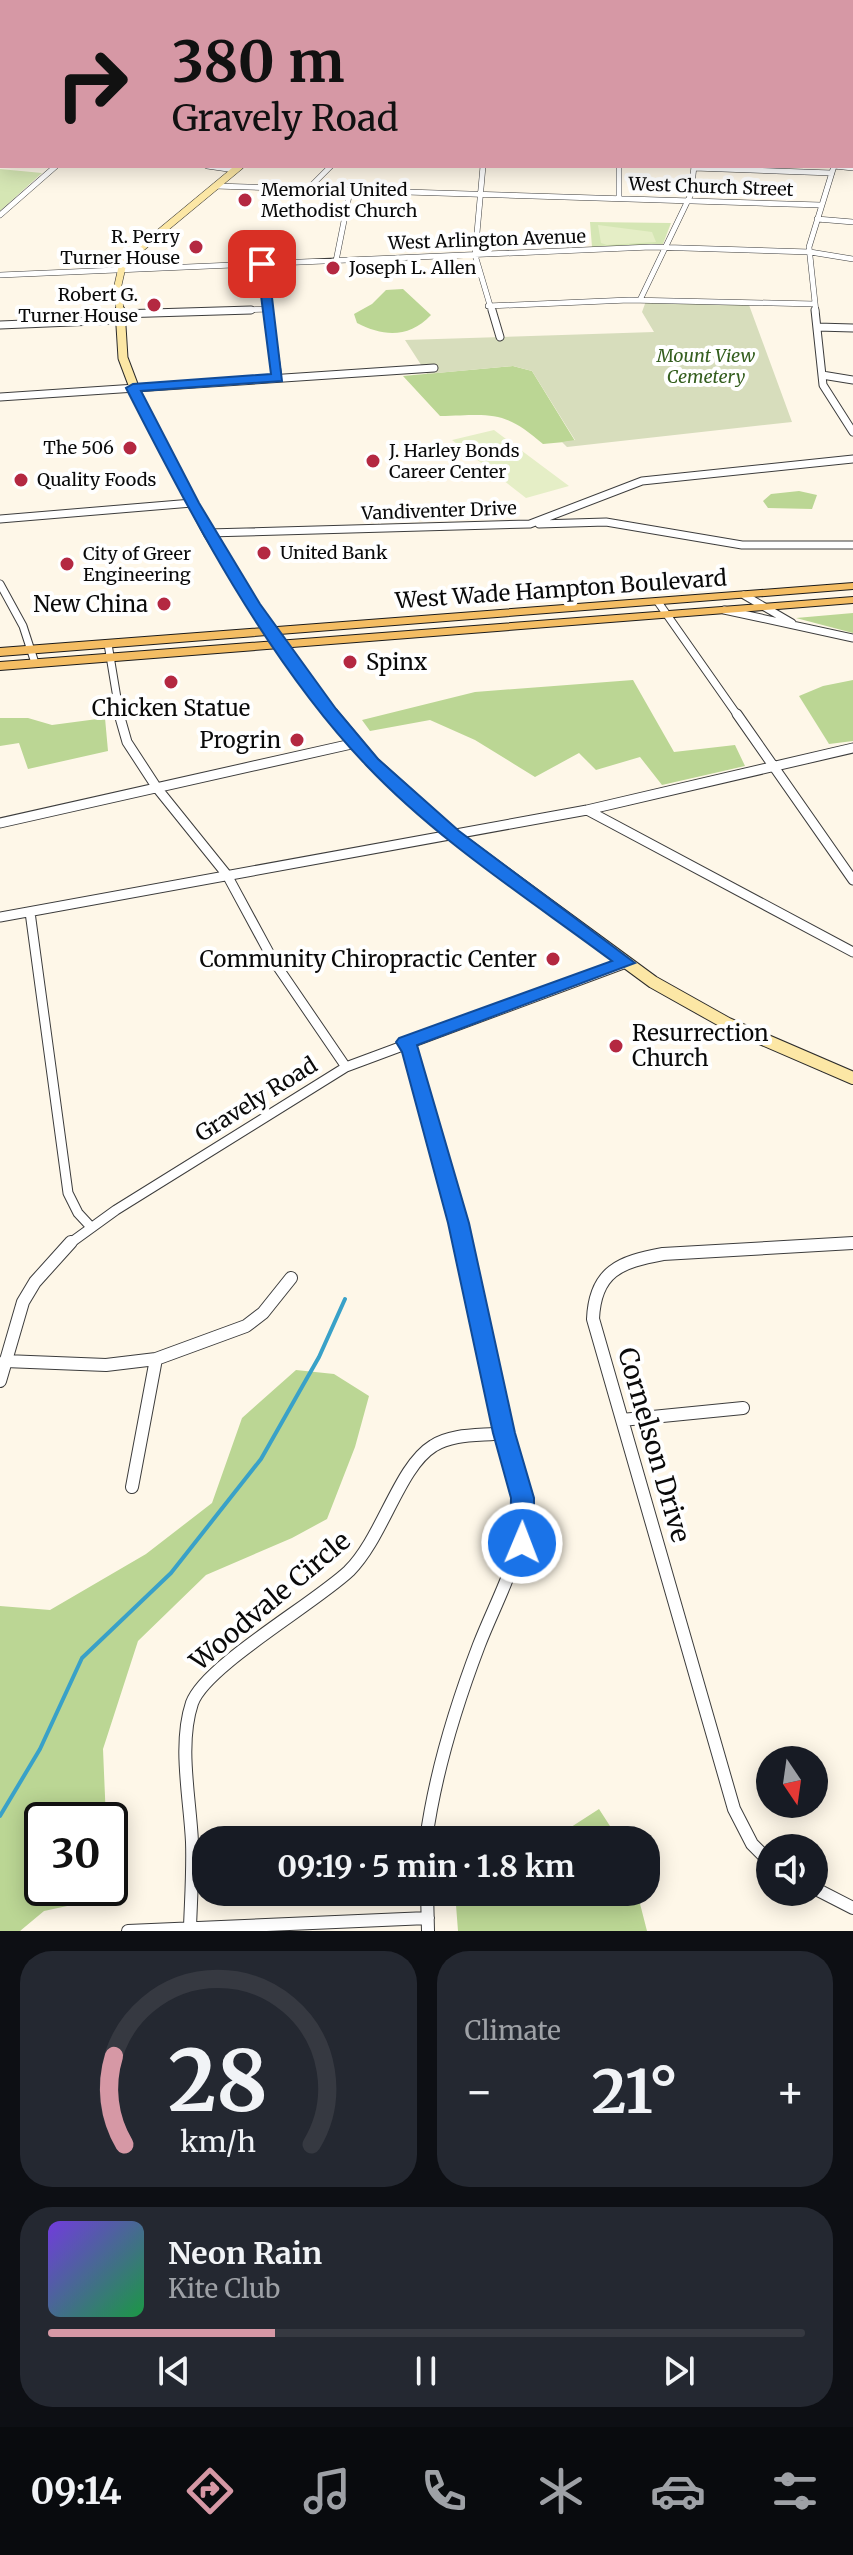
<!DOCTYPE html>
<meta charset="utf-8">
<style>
body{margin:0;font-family:Merriweather,serif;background:#242831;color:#f1f3f6;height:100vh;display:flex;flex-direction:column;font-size:30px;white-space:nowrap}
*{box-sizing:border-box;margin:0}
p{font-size:26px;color:#9ea1a6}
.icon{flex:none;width:44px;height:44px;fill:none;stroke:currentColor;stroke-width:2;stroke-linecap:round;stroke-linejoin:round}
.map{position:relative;height:1931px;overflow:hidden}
.drawer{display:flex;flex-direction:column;gap:20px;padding:20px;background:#0d0f14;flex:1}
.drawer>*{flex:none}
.guide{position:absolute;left:0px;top:0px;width:854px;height:168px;box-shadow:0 4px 20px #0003;background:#d698a5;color:#111;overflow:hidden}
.needle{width:52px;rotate:167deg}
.tools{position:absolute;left:756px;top:1746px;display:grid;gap:16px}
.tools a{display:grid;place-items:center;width:72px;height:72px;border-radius:50%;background:#171b24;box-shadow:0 4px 20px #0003;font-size:40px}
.speed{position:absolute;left:24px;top:1802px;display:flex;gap:16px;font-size:40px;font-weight:700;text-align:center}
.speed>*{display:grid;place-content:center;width:104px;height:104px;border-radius:50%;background:#171b24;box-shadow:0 4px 20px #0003;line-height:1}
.speed .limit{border:4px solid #111;border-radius:12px;background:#fff;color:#111}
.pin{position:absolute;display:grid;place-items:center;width:68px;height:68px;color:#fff;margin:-34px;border-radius:16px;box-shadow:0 4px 12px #0006}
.me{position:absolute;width:88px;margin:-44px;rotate:1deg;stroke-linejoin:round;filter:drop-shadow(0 0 6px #0008)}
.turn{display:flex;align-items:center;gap:28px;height:168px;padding:0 40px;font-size:36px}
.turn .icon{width:104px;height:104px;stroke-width:2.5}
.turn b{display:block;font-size:56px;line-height:68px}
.big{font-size:60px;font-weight:700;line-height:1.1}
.drawer .widget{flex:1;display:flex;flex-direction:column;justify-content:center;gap:12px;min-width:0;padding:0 28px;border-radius:32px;background:#242831}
.drawer .dial{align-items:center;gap:0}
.dial svg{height:208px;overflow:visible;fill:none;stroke:#363941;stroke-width:7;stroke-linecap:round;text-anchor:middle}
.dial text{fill:#f1f3f6;stroke:none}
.song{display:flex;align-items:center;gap:24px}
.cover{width:96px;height:96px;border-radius:12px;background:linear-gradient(135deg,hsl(260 70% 55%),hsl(140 70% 35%))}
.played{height:8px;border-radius:4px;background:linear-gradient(90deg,#d698a5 30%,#363941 30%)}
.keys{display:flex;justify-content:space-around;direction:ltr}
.heat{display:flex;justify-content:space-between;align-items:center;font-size:44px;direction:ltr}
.drawer .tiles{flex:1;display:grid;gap:20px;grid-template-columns:1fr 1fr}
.widget:last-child{grid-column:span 2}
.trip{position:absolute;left:192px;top:1826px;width:468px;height:80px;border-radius:32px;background:#171b24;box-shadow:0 4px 20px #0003;font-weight:700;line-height:80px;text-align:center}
.menu{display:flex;height:128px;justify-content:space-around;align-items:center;background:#090b0e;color:#9ea1a6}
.menu .icon{width:56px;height:56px}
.menu .selected{color:#d698a5}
.menu b{font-size:36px;color:#f1f3f6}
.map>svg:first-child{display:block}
.green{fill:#d5e6b4}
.forest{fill:#bbd694}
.cemetery{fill:#d7ddbc}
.pitch{fill:#e5eec6}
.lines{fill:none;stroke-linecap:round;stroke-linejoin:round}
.stream{stroke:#39a1c8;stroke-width:4}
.minor-far3-casing{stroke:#3d3d3d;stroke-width:6}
.minor-far2-casing{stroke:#3d3d3d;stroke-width:9}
.minor-far1-casing{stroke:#3d3d3d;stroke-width:11}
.minor-casing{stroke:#3d3d3d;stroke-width:14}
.secondary-far2-casing{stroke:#2c2c2c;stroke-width:8}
.secondary-far1-casing{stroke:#2c2c2c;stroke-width:11}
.secondary-casing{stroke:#2c2c2c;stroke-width:14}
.primary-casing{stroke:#1b1b1b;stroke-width:2}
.minor-far3{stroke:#fff;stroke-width:5}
.minor-far2{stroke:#fff;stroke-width:7}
.minor-far1{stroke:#fff;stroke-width:9}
.minor{stroke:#fff;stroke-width:12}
.secondary-far2{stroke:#fce7a5;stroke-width:7}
.secondary-far1{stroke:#fce7a5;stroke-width:9}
.secondary{stroke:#fce7a5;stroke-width:12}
.primary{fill:#f4bd63;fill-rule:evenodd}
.rail{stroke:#b42841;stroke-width:2}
.route{fill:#1a73e8;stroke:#114b97;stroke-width:2}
.poi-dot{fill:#b42841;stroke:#fff;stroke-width:3}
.labels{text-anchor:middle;stroke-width:8;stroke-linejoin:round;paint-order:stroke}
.far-street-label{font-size:18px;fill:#0a0a0a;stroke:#fff}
.far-poi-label{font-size:18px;fill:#0a0a0a;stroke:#fff;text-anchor:start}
.far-park-label{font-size:18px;font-style:italic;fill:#345e1e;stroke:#fff}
.street-label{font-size:22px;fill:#0a0a0a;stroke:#fff}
.poi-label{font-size:22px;fill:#0a0a0a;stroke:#fff;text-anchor:end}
.near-street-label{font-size:26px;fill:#0a0a0a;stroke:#fff}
</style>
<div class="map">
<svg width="853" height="1931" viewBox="0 0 853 1931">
<rect width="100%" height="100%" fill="#fef7e8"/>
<!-- green -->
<path class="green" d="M0,169L42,173L0,211Z
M590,222L671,223L663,244L592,247Z"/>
<!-- forest -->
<path class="forest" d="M403,289L431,315C409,338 384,337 357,323L354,314L372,304L386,290Z
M513,366L532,371L575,441L543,444C503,409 491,415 440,416L403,376Z
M799,491L817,495L812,509L768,508L763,501L771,494Z
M853,613V633L796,618Z
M633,680L674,752L735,745L745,766L662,785L640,757L596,770L579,753L535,777L475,740L430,720L370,731L362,720L475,692Z
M853,680V741L829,744L799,696L823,686Z
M0,718H28L52,725L105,718L108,751L28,769L19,743L0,746Z
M296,1370L334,1374L369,1396L355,1447L327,1519L292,1538L206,1575L138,1641L103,1749L106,1820H42V1888H109V1897L44,1911L20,1931H0V1606L50,1610L146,1554L212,1503L242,1418Z
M599,1809L619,1840H551Z
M455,1892H637L647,1931H458Z"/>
<!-- cemetery -->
<path class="cemetery" d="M646,301L749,305L792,422L567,447L562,442L575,440L532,371L513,366L427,374L405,340L654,332L642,312Z"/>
<!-- pitch -->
<path class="pitch" d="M598,225L652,232L656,242L607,245L601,243Z
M494,430L569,486L526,498L452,440Z"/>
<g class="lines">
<!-- stream -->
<path class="stream" d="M0,1816L40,1749L82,1658L171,1573L261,1459L319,1357L345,1299"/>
<!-- minor-far3 casing -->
<g class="minor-far3-casing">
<path id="minor-far3" d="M256,0L259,2
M207,166L235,170
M483,166L475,255L492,312
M619,166V197
M834,166L853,168
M694,168L832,173
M215,186L821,205
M307,190L331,166
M0,215L56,166
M817,219L853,222
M336,261L350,191
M262,264L269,312
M0,275L651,247L810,252L853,259
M640,300L691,194L694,166
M488,306L629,300L815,304
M191,312L269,309
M816,312L809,247L834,166"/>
</g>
<!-- minor-far2 casing -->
<g class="minor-far2-casing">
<path id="minor-far2" d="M268,310L278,378
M492,310L500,337
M815,310L823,385L853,432
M119,314L251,310
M0,325L119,320
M817,327L853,328
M822,375L853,380
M0,397L434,368
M0,519L192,503
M539,524L606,522L742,545H853
M208,533L530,524L642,481L853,459
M0,584L23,626L35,663
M744,595L792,623
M658,602L738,716
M724,610L853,638
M108,644L120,716"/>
</g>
<!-- minor-far1 casing -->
<g class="minor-far1-casing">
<path id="minor-far1" d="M119,714L127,742L157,788L227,875L273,960L346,1067
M737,714L853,880
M587,810L853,952
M0,823L356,743
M30,912L68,1193L78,1213L91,1227
M0,917L587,810L853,748
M405,1042L412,1051L463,1244
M69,1244L116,1210L346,1067L626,963
M833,1244L853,1243"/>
</g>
<!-- minor casing -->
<g class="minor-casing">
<path id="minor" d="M5,1361L106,1365L156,1359L246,1326L263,1313L291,1278
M0,1381L23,1302L35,1282L71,1242
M622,1420L743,1408
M132,1487L156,1359
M426,1840C435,1773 455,1708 479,1645C496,1601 520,1561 524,1513L462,1242
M770,1862L752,1844L734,1809L593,1319C595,1271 620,1262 663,1254L853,1243
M814,1888L853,1908
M427,1892L428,1931
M190,1927C191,1899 193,1870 192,1842C190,1798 178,1745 192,1703C205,1666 314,1604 349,1571C383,1537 399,1467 433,1446C453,1433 481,1436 504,1433
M128,1931L428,1918"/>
</g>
<!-- secondary-far2 casing -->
<g class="secondary-far2-casing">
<path id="secondary-far2" d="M120,312L118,285L123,263L240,166"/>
</g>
<!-- secondary-far1 casing -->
<g class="secondary-far1-casing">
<path id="secondary-far1" d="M120,310L123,358L140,403L208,533L253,605L334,716"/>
</g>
<!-- secondary casing -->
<g class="secondary-casing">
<path id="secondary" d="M332,714L372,762L453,835L653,982L728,1024L853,1078"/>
</g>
<!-- primary casing -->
<g class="primary-casing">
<path id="primary" d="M853,583V589L0,656V648Z
M853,597V603L0,670V662Z"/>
</g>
<!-- minor-far3 -->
<use href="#minor-far3" class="minor-far3"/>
<!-- minor-far2 -->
<use href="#minor-far2" class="minor-far2"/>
<!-- minor-far1 -->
<use href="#minor-far1" class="minor-far1"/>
<!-- minor -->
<use href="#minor" class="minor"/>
<!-- secondary-far2 -->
<use href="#secondary-far2" class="secondary-far2"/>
<!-- secondary-far1 -->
<use href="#secondary-far1" class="secondary-far1"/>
<!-- secondary -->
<use href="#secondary" class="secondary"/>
<!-- primary -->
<use href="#primary" class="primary"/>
<!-- rail -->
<path class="rail" d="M191,2L203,0
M391,2L611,0"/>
</g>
<!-- route -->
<path class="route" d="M262,260L268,264L282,381L141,391L199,503L260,604L336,709L378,759L459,831L635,963L417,1045L469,1223L515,1433L534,1498V1543L530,1549H514L510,1543L511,1498L493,1433L448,1223L402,1052L396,1042L399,1038L612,961C529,899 438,841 366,765C267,661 191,516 126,388L133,384L271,374L257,264Z"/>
<!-- markers -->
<g class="poi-dot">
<circle cx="245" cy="200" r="8"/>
<circle cx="196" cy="247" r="8"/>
<circle cx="333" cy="268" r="8"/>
<circle cx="154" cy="305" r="8"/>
<circle cx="130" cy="448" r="8"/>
<circle cx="373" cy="461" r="8"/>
<circle cx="21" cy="480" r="8"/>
<circle cx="264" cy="553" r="8"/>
<circle cx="67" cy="564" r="8"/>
<circle cx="164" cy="604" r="8"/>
<circle cx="350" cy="662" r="8"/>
<circle cx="171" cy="682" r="8"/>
<circle cx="297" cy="740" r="8"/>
<circle cx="553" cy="959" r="8"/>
<circle cx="616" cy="1046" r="8"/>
</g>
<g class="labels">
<!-- far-street labels -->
<g class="far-street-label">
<text transform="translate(711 187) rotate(2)" y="6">West Church Street</text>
<text transform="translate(487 240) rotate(-2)" y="6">West Arlington Avenue</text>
<text transform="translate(439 511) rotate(-2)" y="6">Vandiventer Drive</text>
</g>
<!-- far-poi labels -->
<g class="far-poi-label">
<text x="261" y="196">Memorial United<tspan x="261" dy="21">Methodist Church</tspan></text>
<text x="180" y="243" text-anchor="end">R. Perry<tspan x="180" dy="21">Turner House</tspan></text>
<text x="349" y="274">Joseph L. Allen</text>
<text x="138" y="301" text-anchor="end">Robert G.<tspan x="138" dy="21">Turner House</tspan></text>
<text x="114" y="454" text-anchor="end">The 506</text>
<text x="389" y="457">J. Harley Bonds<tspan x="389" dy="21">Career Center</tspan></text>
<text x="37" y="486">Quality Foods</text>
<text x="280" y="559">United Bank</text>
<text x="83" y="560">City of Greer<tspan x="83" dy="21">Engineering</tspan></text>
</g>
<!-- far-park labels -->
<g class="far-park-label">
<text x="706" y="362">Mount View<tspan x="706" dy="21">Cemetery</tspan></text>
</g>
<!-- street labels -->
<g class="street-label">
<text transform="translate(561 589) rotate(-4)" y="8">West Wade Hampton Boulevard</text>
<text transform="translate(256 1099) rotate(-32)" y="8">Gravely Road</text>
</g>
<!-- poi labels -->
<g class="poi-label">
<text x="148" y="612">New China</text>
<text x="366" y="670" text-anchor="start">Spinx</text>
<text x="171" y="716" text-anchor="middle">Chicken Statue</text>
<text x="281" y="748">Progrin</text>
<text x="537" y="967">Community Chiropractic Center</text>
<text x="632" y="1041" text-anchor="start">Resurrection<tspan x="632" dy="25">Church</tspan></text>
</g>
<!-- near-street labels -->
<g class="near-street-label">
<text transform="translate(654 1445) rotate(74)" y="9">Cornelson Drive</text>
<text transform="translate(270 1601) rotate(-40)" y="9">Woodvale Circle</text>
</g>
</g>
</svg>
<div class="tools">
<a><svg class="needle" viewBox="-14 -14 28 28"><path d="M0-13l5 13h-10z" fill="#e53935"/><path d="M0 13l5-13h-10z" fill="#9ea1a6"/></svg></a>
<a><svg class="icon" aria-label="sound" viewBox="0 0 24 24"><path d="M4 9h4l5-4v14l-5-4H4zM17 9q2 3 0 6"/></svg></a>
</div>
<div class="speed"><div class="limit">30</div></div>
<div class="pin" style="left:262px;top:264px;background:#d93025"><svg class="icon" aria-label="arrive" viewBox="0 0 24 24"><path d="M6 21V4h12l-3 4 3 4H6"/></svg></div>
<svg class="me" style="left:522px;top:1543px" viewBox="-20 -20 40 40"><circle r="17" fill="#1a73e8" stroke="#fff" stroke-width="3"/><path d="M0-11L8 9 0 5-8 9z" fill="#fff"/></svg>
<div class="trip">09:19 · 5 min · 1.8 km</div>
<div class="guide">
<div class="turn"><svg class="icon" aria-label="right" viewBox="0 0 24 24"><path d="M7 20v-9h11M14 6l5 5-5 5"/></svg><div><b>380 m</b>Gravely Road</div></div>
</div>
</div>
<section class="drawer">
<div class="tiles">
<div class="widget dial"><svg viewBox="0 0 100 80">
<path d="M14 69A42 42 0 1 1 86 69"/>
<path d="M14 69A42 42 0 0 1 10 35" stroke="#d698a5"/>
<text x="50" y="56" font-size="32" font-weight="700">28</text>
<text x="50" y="72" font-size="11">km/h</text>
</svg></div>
<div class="widget"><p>Climate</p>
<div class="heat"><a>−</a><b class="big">21°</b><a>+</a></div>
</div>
<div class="widget">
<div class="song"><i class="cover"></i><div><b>Neon Rain</b><p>Kite Club</p></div></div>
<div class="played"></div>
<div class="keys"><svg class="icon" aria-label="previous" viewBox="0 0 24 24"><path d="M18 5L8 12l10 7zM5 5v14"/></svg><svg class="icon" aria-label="pause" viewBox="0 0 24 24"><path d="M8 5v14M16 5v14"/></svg><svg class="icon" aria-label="next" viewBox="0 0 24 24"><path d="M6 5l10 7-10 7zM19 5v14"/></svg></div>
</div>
</div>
</section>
<nav class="menu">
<b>09:14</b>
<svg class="icon selected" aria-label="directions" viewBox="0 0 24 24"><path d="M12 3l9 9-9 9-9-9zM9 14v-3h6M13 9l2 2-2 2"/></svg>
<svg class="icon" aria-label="music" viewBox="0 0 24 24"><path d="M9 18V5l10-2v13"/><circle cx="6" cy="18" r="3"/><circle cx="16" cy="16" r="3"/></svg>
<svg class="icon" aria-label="phone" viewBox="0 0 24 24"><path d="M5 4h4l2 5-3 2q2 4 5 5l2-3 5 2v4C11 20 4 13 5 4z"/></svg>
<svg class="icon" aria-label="climate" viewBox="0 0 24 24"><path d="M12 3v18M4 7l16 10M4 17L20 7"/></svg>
<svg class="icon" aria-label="car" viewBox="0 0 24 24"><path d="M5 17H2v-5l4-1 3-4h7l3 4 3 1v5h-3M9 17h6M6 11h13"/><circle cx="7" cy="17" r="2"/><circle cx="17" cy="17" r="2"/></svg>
<svg class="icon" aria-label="filters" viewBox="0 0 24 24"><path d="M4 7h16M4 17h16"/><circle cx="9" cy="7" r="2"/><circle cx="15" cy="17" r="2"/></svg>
</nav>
